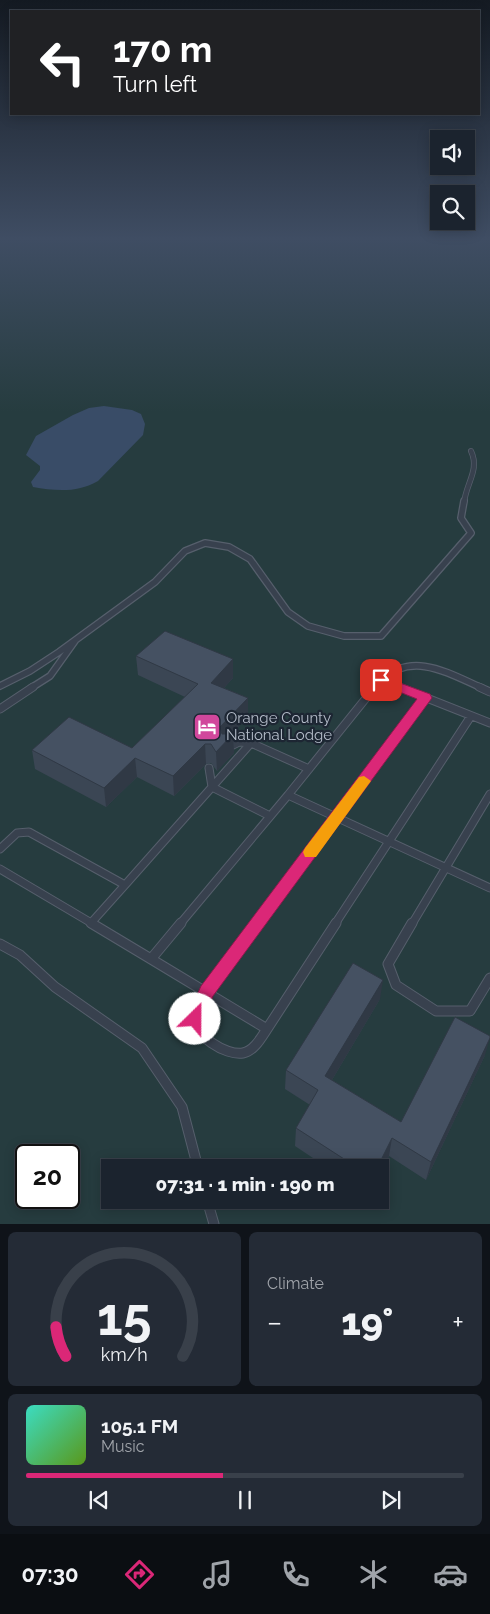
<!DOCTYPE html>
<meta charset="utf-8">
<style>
body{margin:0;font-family:Raleway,sans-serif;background:#242b36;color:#f1f3f6;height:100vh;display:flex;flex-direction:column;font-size:19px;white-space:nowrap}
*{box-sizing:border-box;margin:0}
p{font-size:16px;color:#a0a4aa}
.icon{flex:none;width:28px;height:28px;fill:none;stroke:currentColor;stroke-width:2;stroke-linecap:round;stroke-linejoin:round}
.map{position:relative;height:1224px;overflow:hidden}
.side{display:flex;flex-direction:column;gap:8px;padding:8px;background:#0f1319;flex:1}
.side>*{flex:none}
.guide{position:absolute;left:10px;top:10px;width:470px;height:105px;border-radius:0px;box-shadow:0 2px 12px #0003,0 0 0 1px #39404a;background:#202124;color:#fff;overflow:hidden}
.controls{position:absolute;left:430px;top:130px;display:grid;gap:10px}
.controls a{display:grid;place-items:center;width:45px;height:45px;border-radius:0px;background:#1b232e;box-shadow:0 2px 12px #0003,0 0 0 1px #39404a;font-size:25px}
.speed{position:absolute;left:15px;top:1144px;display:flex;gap:10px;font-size:25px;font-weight:700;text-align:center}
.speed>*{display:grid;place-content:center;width:65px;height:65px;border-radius:50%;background:#1b232e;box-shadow:0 2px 12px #0003,0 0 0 1px #39404a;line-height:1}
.speed .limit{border:2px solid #111;border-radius:8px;background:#fff;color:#111}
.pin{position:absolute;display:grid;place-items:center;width:42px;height:42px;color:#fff;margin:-21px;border-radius:10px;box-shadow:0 2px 8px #0006}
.me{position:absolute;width:55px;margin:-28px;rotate:23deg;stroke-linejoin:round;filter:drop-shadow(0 0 4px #0008)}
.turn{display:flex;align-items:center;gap:18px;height:105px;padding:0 20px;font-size:22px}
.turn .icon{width:65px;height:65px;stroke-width:2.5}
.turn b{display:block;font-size:35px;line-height:42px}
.big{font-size:38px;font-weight:800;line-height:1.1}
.side .widget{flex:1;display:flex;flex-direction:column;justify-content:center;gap:8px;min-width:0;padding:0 18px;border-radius:8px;background:#242b36}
.side .dial{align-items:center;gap:0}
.dial svg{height:130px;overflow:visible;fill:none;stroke:#39404a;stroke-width:7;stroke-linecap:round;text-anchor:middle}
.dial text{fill:#f1f3f6;stroke:none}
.song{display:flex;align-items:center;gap:15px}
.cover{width:60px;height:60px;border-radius:8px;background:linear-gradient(135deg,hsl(170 70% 55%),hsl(90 70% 35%))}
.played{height:5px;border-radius:2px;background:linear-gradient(90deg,#db2777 45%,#39404a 45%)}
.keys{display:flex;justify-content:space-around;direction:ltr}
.heat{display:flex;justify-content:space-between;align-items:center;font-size:28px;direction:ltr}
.side .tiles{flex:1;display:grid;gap:8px;grid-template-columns:1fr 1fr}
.widget:last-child{grid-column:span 2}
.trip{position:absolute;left:101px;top:1159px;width:288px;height:50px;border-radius:0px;background:#1b232e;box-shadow:0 2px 12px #0003,0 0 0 1px #39404a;font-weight:800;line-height:50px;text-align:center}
.tabs{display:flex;height:80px;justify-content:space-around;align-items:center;background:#0b0e12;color:#a0a4aa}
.tabs .icon{width:35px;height:35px}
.tabs .selected{color:#db2777}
.tabs b{font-size:22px;color:#f1f3f6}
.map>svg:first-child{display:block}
.green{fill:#263c3f;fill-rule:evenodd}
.water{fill:#394c67}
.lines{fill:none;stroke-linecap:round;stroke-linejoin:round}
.service-far3-casing{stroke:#565f6c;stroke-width:6}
.service-far2-casing{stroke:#565f6c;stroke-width:8}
.service-far1-casing{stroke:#565f6c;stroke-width:9}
.service-casing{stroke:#565f6c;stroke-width:11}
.service-far3{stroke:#38414e;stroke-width:4.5}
.service-far2{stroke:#38414e;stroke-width:5.5}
.service-far1{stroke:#38414e;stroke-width:7}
.service{stroke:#38414e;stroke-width:9}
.wall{fill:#3b4654}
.shaded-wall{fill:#303945}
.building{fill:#455162;stroke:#303945}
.route{fill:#db2777;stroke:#8e194d}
.slow{fill:#f59e0b}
.labels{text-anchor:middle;stroke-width:4.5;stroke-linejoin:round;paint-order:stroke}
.poi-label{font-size:15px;fill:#b4bcc9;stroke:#1d2633;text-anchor:start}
</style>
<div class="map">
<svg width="490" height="1224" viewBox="0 0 490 1224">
<rect width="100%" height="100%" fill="#242f3e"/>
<!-- green -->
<path class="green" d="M0,241H490V1224H0ZM26,1155H69V1198H26ZM110,1168H380V1200H110Z"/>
<!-- water -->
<path class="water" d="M104,406L132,410L141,414L145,424L143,435L98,481C78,493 55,491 33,487L31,482L40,470V466L26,455L36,436L73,415L89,408Z"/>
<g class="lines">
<!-- service-far3 casing -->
<g class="service-far3-casing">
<path id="service-far3" d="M464,503C466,483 480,470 471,451"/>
</g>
<!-- service-far2 casing -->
<g class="service-far2-casing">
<path id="service-far2" d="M381,680C413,651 448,673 482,688
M0,686L30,671L59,652L155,582L185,551L205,543L229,547L250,559L288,612L308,626L344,636H381L471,533L461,518L464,501
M31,688L50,676L75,641
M374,688L381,680L402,688"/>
</g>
<!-- service-far1 casing -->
<g class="service-far1-casing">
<path id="service-far1" d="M375,687L288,795L490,888
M399,687L490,723
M479,687L490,692
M0,709L33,687
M227,748L239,742L251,743
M209,768L212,787L251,743L309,769
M0,849L17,833L29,832L125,885L212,787L270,816
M0,869L93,924
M91,923L125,885
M180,924L288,795
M256,924L425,697
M335,924L471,716
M412,924L490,794"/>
</g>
<!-- service casing -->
<g class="service-casing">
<path id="service" d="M91,923L151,959
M181,923L151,959L267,1029L336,923
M257,923C241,945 199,992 195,1016C192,1035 226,1056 243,1053C254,1051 261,1038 267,1029
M412,923L388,964L396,985L436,1011H470L490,978
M0,944L20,955L55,987L142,1048L182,1107L198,1168
M207,1200L214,1224"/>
</g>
<!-- service-far3 -->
<use href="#service-far3" class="service-far3"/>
<!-- service-far2 -->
<use href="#service-far2" class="service-far2"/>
<!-- service-far1 -->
<use href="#service-far1" class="service-far1"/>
<!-- service -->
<use href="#service" class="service"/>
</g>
<!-- wall -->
<path class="wall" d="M136,656L233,678L224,688L248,698V717L232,734H233L234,753L217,771L211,763L206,764L174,796L137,777L106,807L35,769L32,750L132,748L185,697L138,675Z
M380,999L332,1080L401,1122L485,1055L426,1180L389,1156L380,1174V1168H328L295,1146L296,1128L310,1105L285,1089L286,1070Z"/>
<!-- shaded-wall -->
<path class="shaded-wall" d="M233,659V678L211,702V683Z
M248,698V717L220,746V727Z
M233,734L234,753L217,771L216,752Z
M205,744L206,764L174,796L173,776Z
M135,758L137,777L106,807L104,788Z
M383,980L380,999L323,1095L325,1076Z
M490,1038L485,1055L426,1180L431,1162Z
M392,1138L389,1156L380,1174V1168H377Z"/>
<!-- building -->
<path class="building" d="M165,631L233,659L211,683L248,698L220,727L222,734H233L216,752L211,744H205L173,776L135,758L104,788L32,750L69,717L132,748L198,684L136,656Z
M353,963L383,980L325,1076L401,1122L455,1017L490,1036V1038L431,1162L392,1138L377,1168H358L296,1128L318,1090L286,1070Z"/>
<!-- sky -->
<linearGradient id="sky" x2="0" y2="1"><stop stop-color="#141a22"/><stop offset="0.58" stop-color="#3f4d63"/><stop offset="1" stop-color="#3f4d63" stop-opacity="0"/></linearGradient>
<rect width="490" height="412" fill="url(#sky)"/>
<!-- route -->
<path class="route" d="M381,676L430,694L432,698L213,996L201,1024L195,1027L189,1024L186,1019L201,986L417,699L377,683L375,680Z"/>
<!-- slow -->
<path class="slow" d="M364,776L371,781L368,785L316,857H305L303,852L305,848L359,777Z"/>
<!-- icons -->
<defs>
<g id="hotel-square" transform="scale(1.4375)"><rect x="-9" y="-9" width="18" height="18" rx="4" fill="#d1479c" stroke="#1d2633"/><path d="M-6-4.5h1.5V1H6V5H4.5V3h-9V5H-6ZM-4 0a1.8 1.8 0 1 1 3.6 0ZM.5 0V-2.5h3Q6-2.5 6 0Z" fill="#fff"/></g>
</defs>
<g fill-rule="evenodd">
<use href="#hotel-square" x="207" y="727"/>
</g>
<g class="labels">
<!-- poi labels -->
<g class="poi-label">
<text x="226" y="723">Orange County<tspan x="226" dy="17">National Lodge</tspan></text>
</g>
</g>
</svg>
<div class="controls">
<a><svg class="icon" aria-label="sound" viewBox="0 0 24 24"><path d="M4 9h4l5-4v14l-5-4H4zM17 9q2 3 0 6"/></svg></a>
<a><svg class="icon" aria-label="search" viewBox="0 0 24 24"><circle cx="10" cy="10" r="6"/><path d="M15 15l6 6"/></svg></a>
</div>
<div class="speed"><div class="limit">20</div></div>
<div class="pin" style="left:381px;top:680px;background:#d93025"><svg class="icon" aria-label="arrive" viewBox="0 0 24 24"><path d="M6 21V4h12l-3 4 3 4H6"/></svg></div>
<svg class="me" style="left:195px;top:1019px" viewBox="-20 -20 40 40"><circle r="19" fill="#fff"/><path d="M0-13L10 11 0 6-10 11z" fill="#db2777"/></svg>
<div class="trip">07:31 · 1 min · 190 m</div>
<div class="guide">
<div class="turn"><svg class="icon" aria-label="left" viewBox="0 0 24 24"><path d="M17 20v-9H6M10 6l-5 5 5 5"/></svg><div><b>170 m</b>Turn left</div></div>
</div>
</div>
<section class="side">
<div class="tiles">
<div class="widget dial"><svg viewBox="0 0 100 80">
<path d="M14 69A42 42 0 1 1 86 69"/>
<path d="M14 69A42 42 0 0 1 8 51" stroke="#db2777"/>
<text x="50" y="56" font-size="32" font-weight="700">15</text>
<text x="50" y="72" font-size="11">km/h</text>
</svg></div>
<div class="widget"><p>Climate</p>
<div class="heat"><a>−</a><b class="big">19°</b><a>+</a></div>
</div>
<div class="widget">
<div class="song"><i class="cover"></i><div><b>105.1 FM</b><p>Music</p></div></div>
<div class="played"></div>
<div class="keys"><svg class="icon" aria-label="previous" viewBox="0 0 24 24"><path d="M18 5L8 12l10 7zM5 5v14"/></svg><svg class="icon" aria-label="pause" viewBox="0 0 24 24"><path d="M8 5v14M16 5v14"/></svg><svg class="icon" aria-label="next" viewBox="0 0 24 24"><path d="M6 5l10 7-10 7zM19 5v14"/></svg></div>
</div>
</div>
</section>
<nav class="tabs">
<b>07:30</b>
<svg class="icon selected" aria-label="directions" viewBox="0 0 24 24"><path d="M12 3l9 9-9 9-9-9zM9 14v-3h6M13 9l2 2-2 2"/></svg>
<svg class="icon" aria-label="music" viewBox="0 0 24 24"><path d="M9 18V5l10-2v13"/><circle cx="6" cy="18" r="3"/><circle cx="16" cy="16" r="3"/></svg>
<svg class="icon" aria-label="phone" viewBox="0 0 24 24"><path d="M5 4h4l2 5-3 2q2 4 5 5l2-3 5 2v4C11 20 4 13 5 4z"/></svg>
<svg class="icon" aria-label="climate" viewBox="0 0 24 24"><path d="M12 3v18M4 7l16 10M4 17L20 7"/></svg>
<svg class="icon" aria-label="car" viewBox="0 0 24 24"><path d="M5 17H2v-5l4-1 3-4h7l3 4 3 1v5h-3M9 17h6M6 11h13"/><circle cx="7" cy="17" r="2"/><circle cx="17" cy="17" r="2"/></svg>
</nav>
